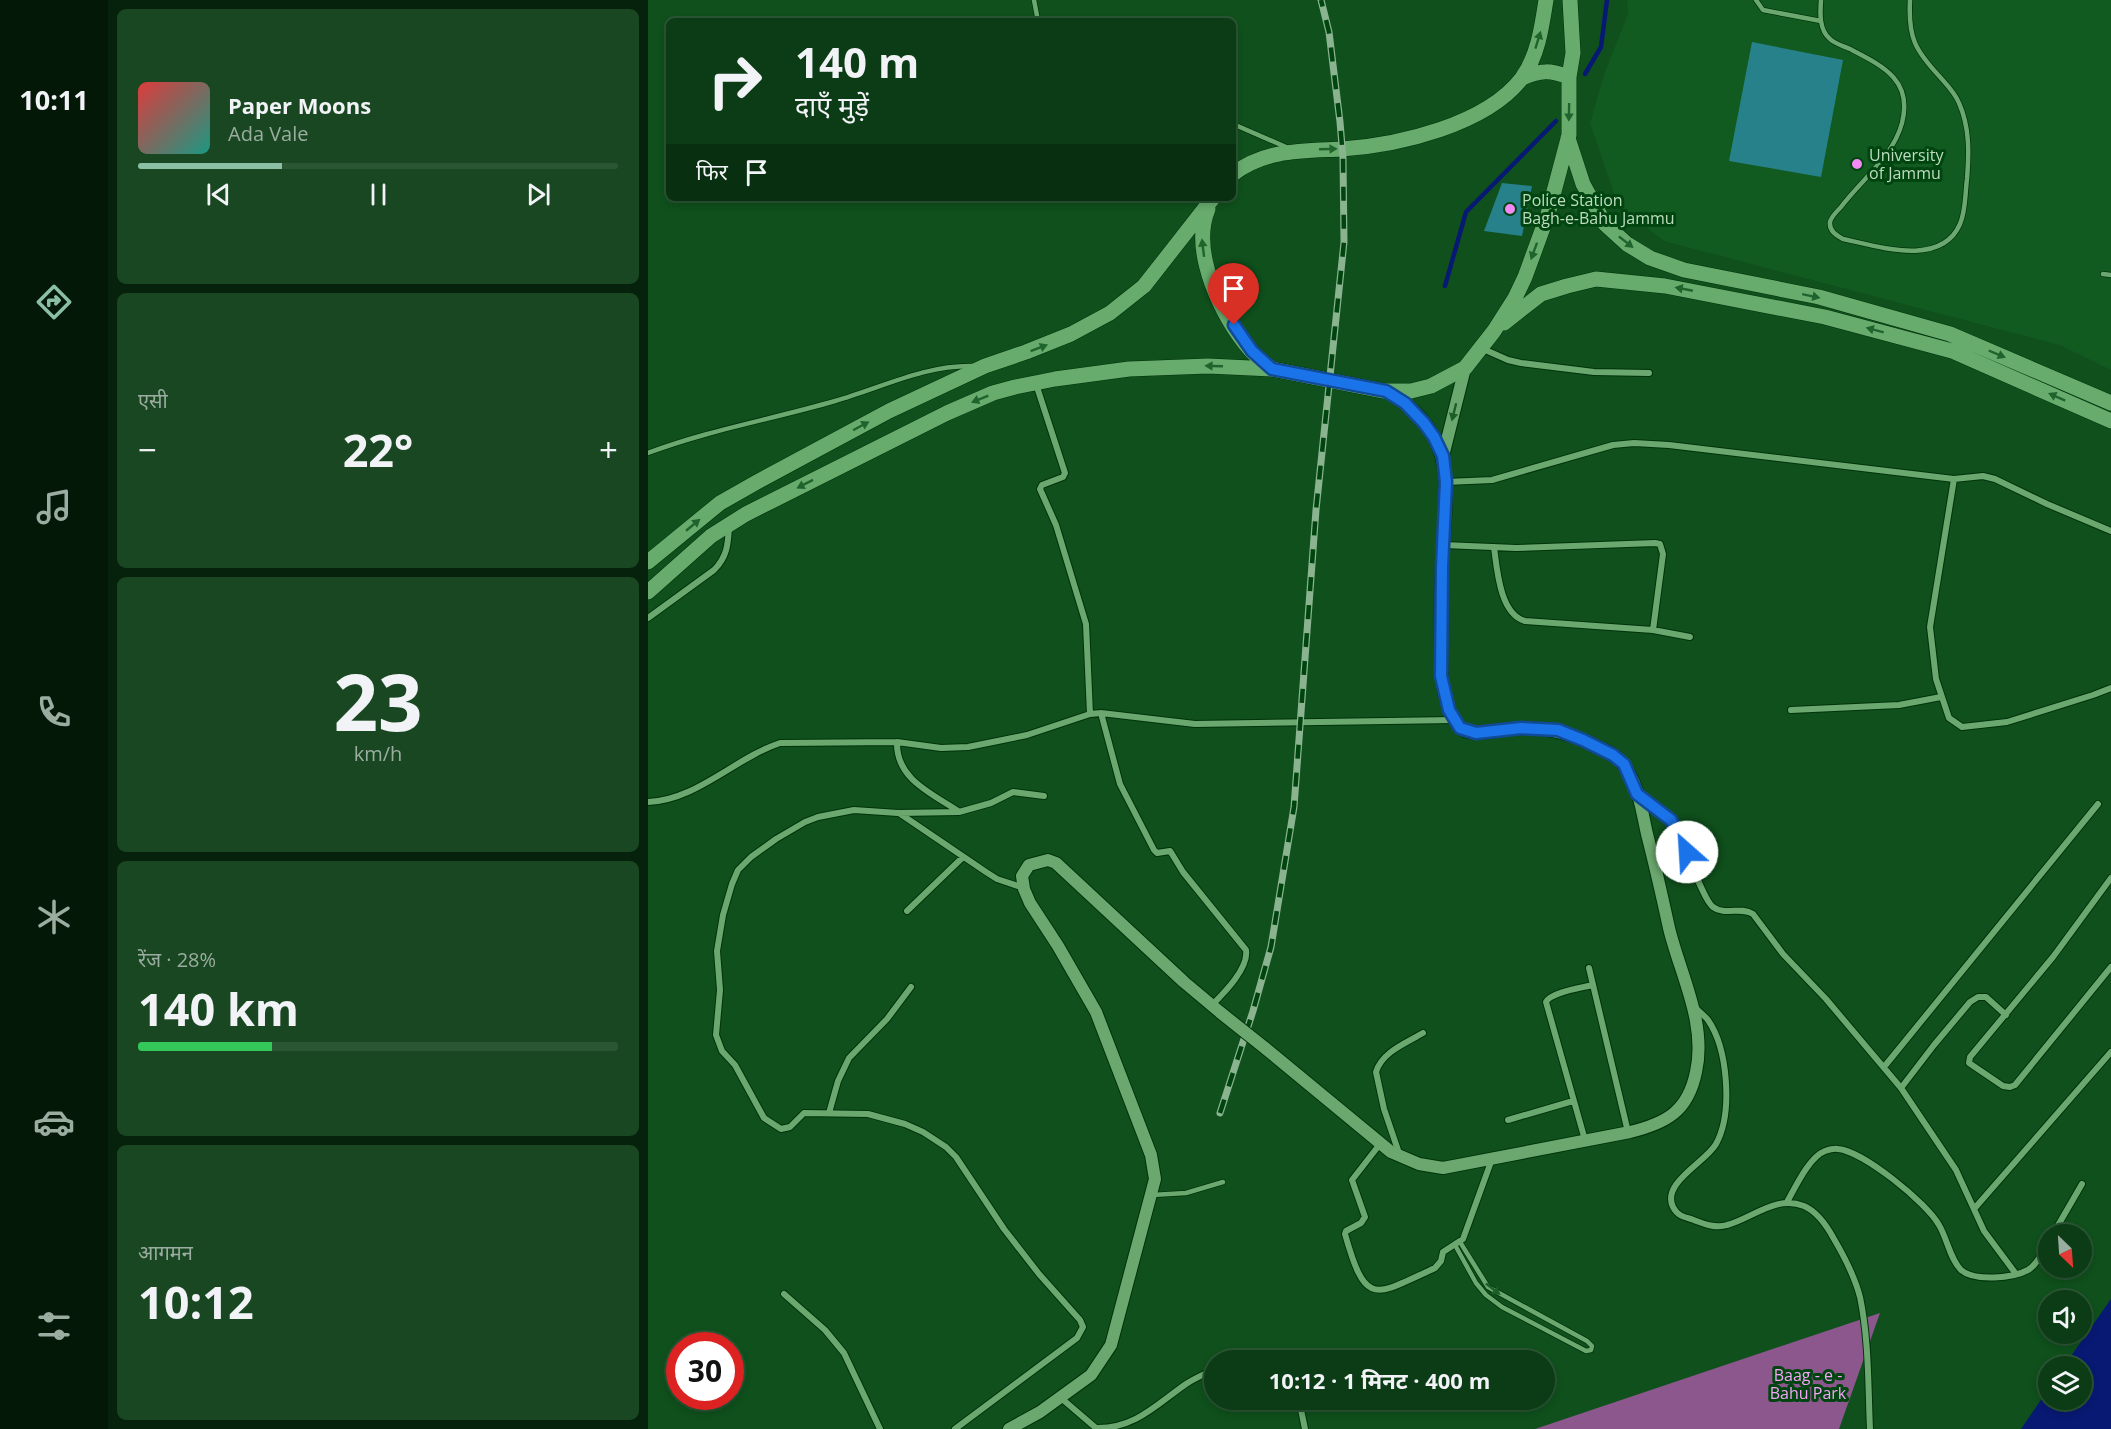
<!DOCTYPE html>
<html lang="hi">
<meta charset="utf-8">
<style>
body{margin:0;font-family:"Open Sans","Noto Sans Devanagari",sans-serif;background:#194722;color:#f1f3f6;height:100vh;display:flex;flex-direction:column;font-size:22px;white-space:nowrap}
*{box-sizing:border-box;margin:0}
p{font-size:20px;color:#9aada0}
.icon{flex:none;width:33px;height:33px;fill:none;stroke:currentColor;stroke-width:2;stroke-linecap:round;stroke-linejoin:round}
.map{position:relative;flex:1;overflow:hidden}
.side{display:flex;flex-direction:column;gap:9px;padding:9px;background:#06210c;width:540px}
.side>*{flex:none}
.hud{position:absolute;left:18px;top:18px;width:570px;height:183px;border-radius:9px;box-shadow:0 3px 9px #0003,0 0 0 2px #2b5634;background:#0b3c15;color:#f1f3f6;overflow:hidden}
.needle{width:39px;rotate:155deg}
.controls{position:absolute;left:1390px;top:1224px;display:grid;gap:12px}
.controls a{display:grid;place-items:center;width:54px;height:54px;border-radius:50%;background:#0b3c15;box-shadow:0 3px 9px #0003,0 0 0 2px #2b5634;font-size:30px}
.speed{position:absolute;left:18px;top:1332px;display:flex;gap:12px;font-size:30px;font-weight:700;text-align:center}
.speed>*{display:grid;place-content:center;width:78px;height:78px;border-radius:50%;background:#0b3c15;box-shadow:0 3px 9px #0003,0 0 0 2px #2b5634;line-height:1}
.speed .limit{border:9px solid #d22;background:#fff;color:#111}
.pin{position:absolute;display:grid;place-items:center;width:51px;height:51px;color:#fff;margin:-62px -26px;border-radius:50% 50% 50% 0;rotate:-45deg;box-shadow:0 0 6px #0007}
.pin .icon{rotate:45deg}
.me{position:absolute;width:66px;margin:-33px;rotate:334deg;stroke-linejoin:round;filter:drop-shadow(0 0 4px #0008)}
.turn{display:flex;align-items:center;gap:21px;height:126px;padding:0 30px;font-size:27px}
.turn .icon{width:78px;height:78px;stroke-width:2.5}
.turn b{display:block;font-size:42px;line-height:51px}
.then{display:flex;align-items:center;height:57px;padding:0 30px;background:#0003;gap:12px;font-size:22px}
.big{font-size:45px;font-weight:700;line-height:1.1}
.side .tile{flex:1;display:flex;flex-direction:column;justify-content:center;gap:9px;min-width:0;padding:0 21px;border-radius:9px;background:#194722}
.side .dial{align-items:center;gap:0}
.dial b{font-size:78px;line-height:1}
.song{display:flex;align-items:center;gap:18px}
.cover{width:72px;height:72px;border-radius:9px;background:linear-gradient(135deg,hsl(0 70% 55%),hsl(170 70% 35%))}
.played{height:6px;border-radius:3px;background:linear-gradient(90deg,#8abfa5 30%,#2b5634 30%)}
.keys{display:flex;justify-content:space-around;direction:ltr}
.heat{display:flex;justify-content:space-between;align-items:center;font-size:33px;direction:ltr}
.charge{height:9px;border-radius:4px;background:linear-gradient(90deg,#34c759 28%,#2b5634 0)}
.trip{position:absolute;left:556px;top:1350px;width:351px;height:60px;border-radius:30px;background:#0b3c15;box-shadow:0 3px 9px #0003,0 0 0 2px #2b5634;font-weight:700;line-height:60px;text-align:center}
main{display:flex;flex:1;min-height:0}
.tabs{display:flex;flex-direction:column;width:108px;justify-content:space-around;align-items:center;background:#041808;color:#9aada0}
.tabs .icon{width:42px;height:42px}
.tabs .active{color:#8abfa5}
.tabs b{font-size:27px;color:#f1f3f6}
.map>svg:first-child{display:block}
.built{fill:#125b20}
.green{fill:#8c578d}
.water{fill:#081973}
.lines{fill:none;stroke-linecap:round;stroke-linejoin:round}
.stream{stroke:#081973;stroke-width:4.5}
.building{fill:#27818b}
.service-casing{stroke:#01330b;stroke-width:6}
.minor-casing{stroke:#01330b;stroke-width:8}
.secondary-casing{stroke:#01330b;stroke-width:14}
.primary-casing{stroke:#01330b;stroke-width:16}
.service{stroke:#6ba86f;stroke-width:4.5}
.minor{stroke:#6ba86f;stroke-width:6}
.secondary{stroke:#6ba86f;stroke-width:12}
.primary{stroke:#67ab6d;stroke-width:15}
.rail-casing{stroke:#8ab38f;stroke-width:7}
.rail{stroke:#004510;stroke-width:4.5;stroke-dasharray:14;stroke-linecap:butt}
.secondary-bridge-casing{stroke:#01330b;stroke-width:14;stroke-linecap:butt}
.secondary-bridge{stroke:#6ba86f;stroke-width:12}
.oneway{fill:#1f642c}
.oneway2{fill:#1b5e28}
.route-casing{stroke:#114b97;stroke-width:15}
.route{stroke:#1a73e8;stroke-width:10}
.poi-dot{fill:#f18af4;stroke:#004510;stroke-width:2}
.labels{text-anchor:middle;stroke-width:6;stroke-linejoin:round;paint-order:stroke}
.poi-label{font-size:16px;fill:#bddcbe;stroke:#004510;text-anchor:start}
.park-label{font-size:16px;fill:#f6a3f8;stroke:#004510}
</style>
<main>
<nav class="tabs">
<b>10:11</b>
<svg class="icon active" aria-label="directions" viewBox="0 0 24 24"><path d="M12 3l9 9-9 9-9-9zM9 14v-3h6M13 9l2 2-2 2"/></svg>
<svg class="icon" aria-label="music" viewBox="0 0 24 24"><path d="M9 18V5l10-2v13"/><circle cx="6" cy="18" r="3"/><circle cx="16" cy="16" r="3"/></svg>
<svg class="icon" aria-label="phone" viewBox="0 0 24 24"><path d="M5 4h4l2 5-3 2q2 4 5 5l2-3 5 2v4C11 20 4 13 5 4z"/></svg>
<svg class="icon" aria-label="climate" viewBox="0 0 24 24"><path d="M12 3v18M4 7l16 10M4 17L20 7"/></svg>
<svg class="icon" aria-label="car" viewBox="0 0 24 24"><path d="M5 17H2v-5l4-1 3-4h7l3 4 3 1v5h-3M9 17h6M6 11h13"/><circle cx="7" cy="17" r="2"/><circle cx="17" cy="17" r="2"/></svg>
<svg class="icon" aria-label="filters" viewBox="0 0 24 24"><path d="M4 7h16M4 17h16"/><circle cx="9" cy="7" r="2"/><circle cx="15" cy="17" r="2"/></svg>
</nav>
<section class="side">
<div class="tile">
<div class="song"><i class="cover"></i><div><b>Paper Moons</b><p>Ada Vale</p></div></div>
<div class="played"></div>
<div class="keys"><svg class="icon" aria-label="previous" viewBox="0 0 24 24"><path d="M18 5L8 12l10 7zM5 5v14"/></svg><svg class="icon" aria-label="pause" viewBox="0 0 24 24"><path d="M8 5v14M16 5v14"/></svg><svg class="icon" aria-label="next" viewBox="0 0 24 24"><path d="M6 5l10 7-10 7zM19 5v14"/></svg></div>
</div>
<div class="tile"><p>एसी</p>
<div class="heat"><a>−</a><b class="big">22°</b><a>+</a></div>
</div>
<div class="tile dial"><b>23</b><p>km/h</p></div>
<div class="tile"><p>रेंज · 28%</p><b class="big">140 km</b><div class="charge"></div></div>
<div class="tile"><p>आगमन</p><b class="big">10:12</b></div>
</section>
<div class="map">
<svg width="1463" height="1429" viewBox="0 0 1463 1429">
<rect width="100%" height="100%" fill="#0f501c"/>
<!-- built -->
<path class="built" d="M979,0H1463V370L1412,345L1016,241L970,205L942,123L956,75L980,14Z"/>
<!-- green -->
<path class="green" d="M1232,1313L1191,1429H887Z"/>
<!-- water -->
<path class="water" d="M1463,1299V1429H1373L1401,1388V1400H1434V1366H1416Z"/>
<g class="lines">
<!-- stream -->
<path class="stream" d="M937,74L953,47L959,0
M797,286L818,212L908,121"/>
</g>
<!-- building -->
<path class="building" d="M1104,42L1195,60L1173,177L1081,161Z
M854,183L884,186L874,236L836,231Z"/>
<g class="lines">
<!-- service casing -->
<g class="service-casing">
<path id="service" d="M386,0L390,21
M1108,0L1115,10L1173,21
M1173,0C1172,13 1171,30 1182,39C1187,44 1196,46 1202,49C1235,66 1265,80 1254,123C1245,157 1213,180 1193,207C1189,211 1183,217 1182,222C1181,231 1188,235 1195,239C1229,246 1293,268 1312,224C1318,210 1317,194 1319,179C1321,153 1322,128 1311,103C1307,93 1299,85 1292,77C1267,50 1260,38 1262,0
M585,124L638,147
M1455,274L1463,275
M0,453C61,430 125,419 187,401C233,388 276,365 325,366
M504,1195L538,1193L575,1182
M807,1245L828,1283L838,1295L854,1307L938,1351L943,1350L944,1346L939,1341L840,1287L812,1242"/>
</g>
<!-- minor casing -->
<g class="minor-casing">
<path id="minor" d="M833,348L860,360L873,363L946,372L1001,373
M1306,479L1282,627L1288,679L1301,718L1314,727L1359,722L1445,695L1463,688
M798,482L844,480L965,445L986,443L1021,445L1306,479L1335,476L1347,479L1399,504L1463,531
M796,545L868,548L1007,543L1012,544L1015,554L1005,630
M846,547C849,570 852,614 877,621L1005,630L1042,637
M0,618L66,570C79,557 80,545 81,527
M1143,710L1251,705L1293,697
M453,713L472,784L506,850L509,853L522,851L524,854L535,872L598,950C601,968 576,993 564,1005
M442,714L453,713L547,724L806,720
M249,742C248,779 283,793 310,811
M992,796C1003,804 1017,812 1025,823C1036,840 1054,899 1065,907C1077,916 1092,906 1105,914L1135,954L1178,999L1253,1088L1308,1170L1336,1231L1368,1274
M0,802C49,800 87,758 132,743L249,742L293,748L320,747L379,735L442,714L438,624L408,525L392,489L394,485L415,477L417,473L388,384
M251,813L338,872L349,879L376,888
M1463,878L1405,957L1322,1057L1321,1063L1355,1086L1362,1087L1367,1085L1463,967
M259,911L314,858
M941,968L980,1132
M1047,1007C1051,1012 1057,1016 1060,1020C1080,1049 1085,1113 1068,1144C1058,1162 1013,1183 1025,1207C1029,1215 1035,1217 1043,1219C1054,1223 1067,1229 1079,1225C1105,1218 1127,1195 1156,1206C1170,1212 1179,1226 1186,1239C1196,1256 1207,1278 1212,1297C1221,1340 1220,1385 1222,1429
M1236,1067L1450,804
M1253,1088L1286,1045L1322,1002L1330,997H1338L1358,1015
M181,1113L190,1081L201,1058L239,1019L263,987
M860,1120L925,1101
M937,1140L898,1002C903,992 933,988 945,985
M732,1144L704,1180L717,1217L713,1223L698,1231L697,1234C718,1308 726,1296 787,1268L793,1261L795,1252L815,1239L844,1159
M752,1156L736,1109L728,1072C734,1052 758,1043 775,1033
M1139,1202C1147,1188 1161,1157 1177,1151C1180,1150 1186,1148 1190,1149C1215,1151 1279,1203 1291,1225C1299,1238 1302,1259 1313,1270C1327,1282 1365,1278 1380,1270C1389,1265 1396,1250 1401,1241
M1326,1209L1463,1052
M1405,1234L1434,1184
M136,1294L177,1330L196,1353L232,1429
M413,1398L448,1428C487,1429 509,1404 538,1384C547,1378 557,1374 567,1369
M651,1400L657,1429
M307,1429L429,1338L435,1327L432,1320L391,1274L356,1229L308,1157L298,1147L275,1132L257,1124L220,1114L156,1113L142,1127L133,1129L116,1118L87,1065L74,1051L68,1035L72,990L69,951L75,915L84,884L90,870L103,857L128,839L157,822L170,817L206,810L250,813L311,812L343,803L365,792L396,796"/>
</g>
<!-- secondary casing -->
<g class="secondary-casing">
<path id="secondary" d="M795,456L817,368
M617,1048L743,1152L771,1164L795,1168L982,1132C1019,1123 1040,1111 1048,1072C1059,1023 1032,974 1021,928C1014,896 1007,865 999,834C995,817 993,800 986,783C981,773 976,763 967,756C961,751 953,749 946,745C919,732 893,726 863,729C849,730 834,735 820,732C810,729 806,720 802,711C792,688 793,665 793,641C793,615 792,589 794,564C798,493 813,432 738,391
M361,1429L392,1412L443,1375L463,1345L507,1179L503,1155L448,1012L410,946L382,903L376,889L374,876L381,865L400,860L408,863L536,982L573,1013"/>
</g>
<!-- primary casing -->
<g class="primary-casing">
<path id="primary" d="M874,78C893,70 902,70 921,77
M920,138L935,184L957,224L979,244L1002,258L1036,270L1171,297L1302,334L1463,403
M585,174C618,149 655,151 694,149C751,145 838,125 874,78C890,56 894,26 898,0
M560,209C542,252 574,317 603,351C609,357 617,363 624,369
M856,323L893,294L919,286L948,279L1017,286L1177,317L1304,351L1463,421
M0,562L72,503L109,482L241,411L337,366L378,352L423,334L462,313L496,286L565,198
M0,592L63,536L98,514L299,413L345,393L367,387L407,379L481,369L560,366L624,369L735,391H763L783,386L817,368L846,331L867,298L877,277L900,214L921,135V77L925,53L922,0"/>
</g>
<!-- service -->
<use href="#service" class="service"/>
<!-- minor -->
<use href="#minor" class="minor"/>
<!-- secondary -->
<use href="#secondary" class="secondary"/>
<!-- primary -->
<use href="#primary" class="primary"/>
<!-- rail casing -->
<g class="rail-casing">
<path id="rail" d="M572,1113L605,1011L623,947L646,807L668,510L696,242L695,158L692,122L681,32L673,0"/>
</g>
<!-- rail -->
<use href="#rail" class="rail"/>
<!-- secondary-bridge casing -->
<g class="secondary-bridge-casing">
<path id="secondary-bridge" d="M573,1013L617,1048"/>
</g>
<!-- secondary-bridge -->
<use href="#secondary-bridge" class="secondary-bridge"/>
</g>
<!-- one-way arrows -->
<defs><path id="oneway-solid" d="M-6-.8H1V-3.2L6.5 0L1 3.2V.8H-6Z" transform="scale(1.5)"/></defs>
<g class="oneway">
<use href="#oneway-solid" transform="translate(890 40) rotate(-73)"/>
<use href="#oneway-solid" transform="translate(921 112) rotate(91)"/>
<use href="#oneway-solid" transform="translate(680 149) rotate(-2)"/>
<use href="#oneway-solid" transform="translate(978 242) rotate(38)"/>
<use href="#oneway-solid" transform="translate(555 248) rotate(-97)"/>
<use href="#oneway-solid" transform="translate(886 251) rotate(110)"/>
<use href="#oneway-solid" transform="translate(1036 289) rotate(-169)"/>
<use href="#oneway-solid" transform="translate(1163 296) rotate(12)"/>
<use href="#oneway-solid" transform="translate(1227 330) rotate(-165)"/>
<use href="#oneway-solid" transform="translate(391 348) rotate(-21)"/>
<use href="#oneway-solid" transform="translate(1349 354) rotate(23)"/>
<use href="#oneway-solid" transform="translate(566 366) rotate(-178)"/>
<use href="#oneway-solid" transform="translate(1409 397) rotate(-156)"/>
<use href="#oneway-solid" transform="translate(332 399) rotate(158)"/>
<use href="#oneway-solid" transform="translate(213 426) rotate(-28)"/>
<use href="#oneway-solid" transform="translate(157 484) rotate(153)"/>
<use href="#oneway-solid" transform="translate(45 525) rotate(-40)"/>
</g>
<g class="oneway2">
<use href="#oneway-solid" transform="translate(806 412) rotate(104)"/>
<use href="#oneway-solid" transform="translate(845 1289) rotate(38)"/>
</g>
<g class="lines">
<!-- route casing -->
<g class="route-casing">
<path id="route" d="M586,325L604,351L624,369L738,391L757,403L776,423L786,437L795,456L798,482L794,567L793,676L801,710L812,728L828,733L873,728L910,730L935,740L965,755L976,764L989,794L1023,820L1039,852"/>
</g>
<!-- route -->
<use href="#route" class="route"/>
</g>
<!-- markers -->
<g class="poi-dot">
<circle cx="1209" cy="164" r="6"/>
<circle cx="862" cy="209" r="6"/>
</g>
<g class="labels">
<!-- poi labels -->
<g class="poi-label">
<text x="1221" y="161">University<tspan x="1221" dy="18">of Jammu</tspan></text>
<text x="874" y="206">Police Station<tspan x="874" dy="18">Bagh-e-Bahu Jammu</tspan></text>
</g>
<!-- park labels -->
<g class="park-label">
<text x="1160" y="1381">Baag - e -<tspan x="1160" dy="18">Bahu Park</tspan></text>
</g>
</g>
</svg>
<div class="controls">
<a><svg class="needle" viewBox="-14 -14 28 28"><path d="M0-13l5 13h-10z" fill="#e53935"/><path d="M0 13l5-13h-10z" fill="#9aada0"/></svg></a>
<a><svg class="icon" aria-label="sound" viewBox="0 0 24 24"><path d="M4 9h4l5-4v14l-5-4H4zM17 9q2 3 0 6"/></svg></a>
<a><svg class="icon" aria-label="layers" viewBox="0 0 24 24"><path d="M12 4l9 5-9 5-9-5zM3 14l9 5 9-5"/></svg></a>
</div>
<div class="speed"><div class="limit">30</div></div>
<div class="pin" style="left:586px;top:325px;background:#d93025"><svg class="icon" aria-label="arrive" viewBox="0 0 24 24"><path d="M6 21V4h12l-3 4 3 4H6"/></svg></div>
<svg class="me" style="left:1039px;top:852px" viewBox="-20 -20 40 40"><circle r="19" fill="#fff"/><path d="M0-13L10 11 0 6-10 11z" fill="#1a73e8"/></svg>
<div class="trip">10:12 · 1 मिनट · 400 m</div>
<div class="hud">
<div class="turn"><svg class="icon" aria-label="right" viewBox="0 0 24 24"><path d="M7 20v-9h11M14 6l5 5-5 5"/></svg><div><b>140 m</b>दाएँ मुड़ें</div></div>
<div class="then">फिर<svg class="icon" aria-label="arrive" viewBox="0 0 24 24"><path d="M6 21V4h12l-3 4 3 4H6"/></svg></div>
</div>
</div>
</main>
